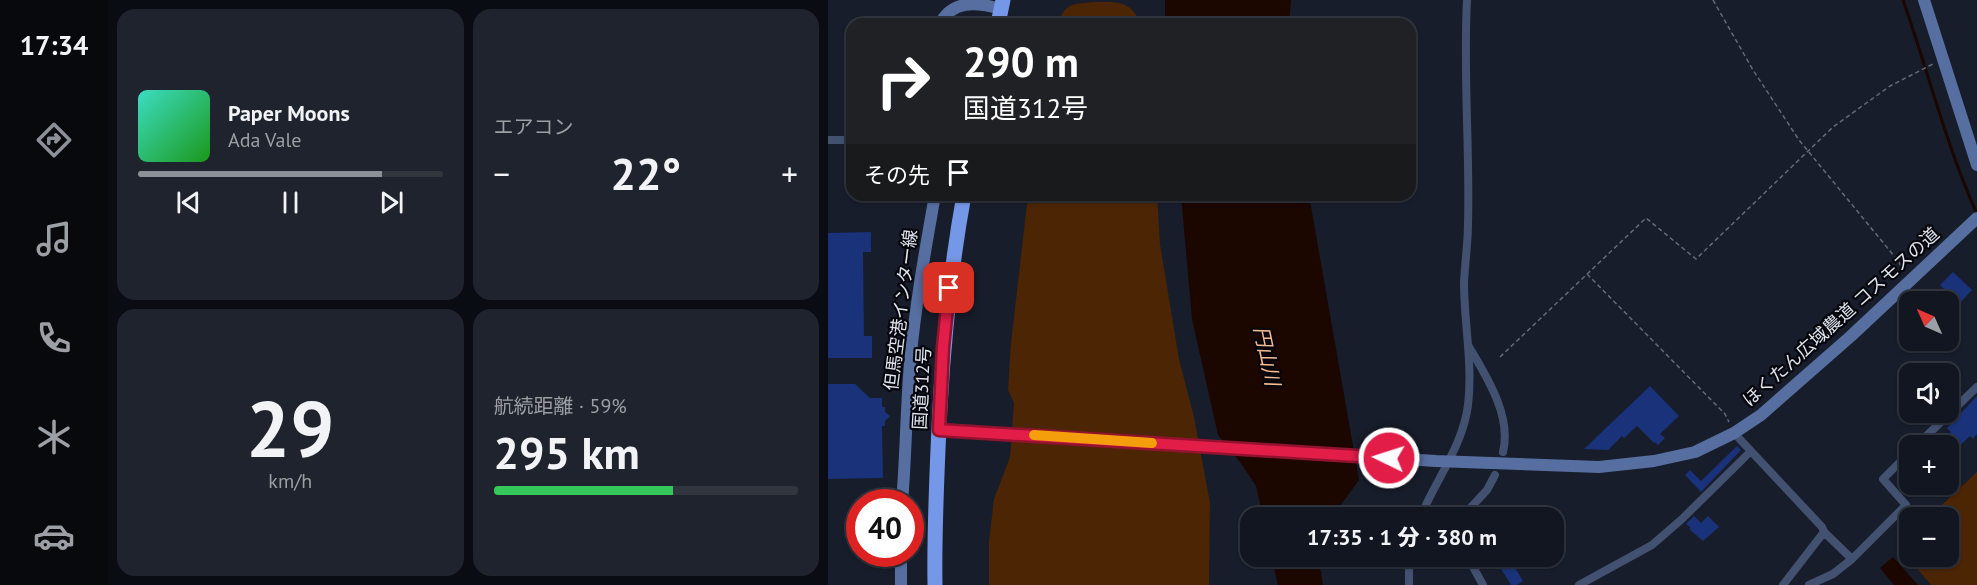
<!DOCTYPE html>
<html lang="ja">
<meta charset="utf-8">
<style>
body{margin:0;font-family:"PT Sans","Noto Sans JP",sans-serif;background:#1e232d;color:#f1f3f6;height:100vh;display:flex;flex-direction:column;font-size:22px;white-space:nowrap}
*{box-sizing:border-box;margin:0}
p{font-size:20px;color:#9c9fa5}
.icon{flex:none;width:33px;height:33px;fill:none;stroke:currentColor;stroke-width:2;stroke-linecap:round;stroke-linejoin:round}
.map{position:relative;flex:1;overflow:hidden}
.panel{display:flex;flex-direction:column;gap:9px;padding:9px;background:#090c12;width:720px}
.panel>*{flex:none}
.top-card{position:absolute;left:18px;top:18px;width:570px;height:183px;border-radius:18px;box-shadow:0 2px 4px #0004,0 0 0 2px #30353e;background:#202124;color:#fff;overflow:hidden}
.needle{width:39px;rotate:315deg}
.fabs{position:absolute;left:1071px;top:291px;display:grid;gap:12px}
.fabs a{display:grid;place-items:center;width:60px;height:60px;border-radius:12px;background:#111620;box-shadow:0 2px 4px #0004,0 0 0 2px #30353e;font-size:30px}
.speed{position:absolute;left:18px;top:489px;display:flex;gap:12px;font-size:30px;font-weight:700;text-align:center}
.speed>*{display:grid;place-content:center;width:78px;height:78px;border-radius:50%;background:#111620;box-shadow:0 2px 4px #0004,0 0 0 2px #30353e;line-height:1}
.speed .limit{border:9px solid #d22;background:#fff;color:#111}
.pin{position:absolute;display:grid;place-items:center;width:51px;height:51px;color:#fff;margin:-26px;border-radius:12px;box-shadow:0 3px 9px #0006}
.me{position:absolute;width:66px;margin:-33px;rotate:274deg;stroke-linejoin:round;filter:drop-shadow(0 0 4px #0008)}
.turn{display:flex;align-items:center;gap:21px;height:126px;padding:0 18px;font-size:27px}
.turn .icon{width:78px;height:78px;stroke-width:2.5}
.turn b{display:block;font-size:42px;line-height:51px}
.then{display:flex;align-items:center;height:57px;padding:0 18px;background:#0003;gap:12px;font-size:22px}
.big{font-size:45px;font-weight:800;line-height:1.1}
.panel .widget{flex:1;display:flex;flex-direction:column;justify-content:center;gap:9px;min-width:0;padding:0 21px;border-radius:18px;background:#1e232d}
.panel .dial{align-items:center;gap:0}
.dial b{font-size:78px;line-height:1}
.song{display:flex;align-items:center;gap:18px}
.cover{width:72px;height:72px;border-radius:9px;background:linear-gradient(135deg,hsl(170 70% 55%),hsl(120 70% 35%))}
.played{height:6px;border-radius:3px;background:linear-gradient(90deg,#8c9099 80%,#30353e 80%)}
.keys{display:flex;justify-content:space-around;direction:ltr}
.heat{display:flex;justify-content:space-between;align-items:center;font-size:33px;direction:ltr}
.charge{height:9px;border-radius:4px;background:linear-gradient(90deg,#34c759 59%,#30353e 0)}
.panel .tiles{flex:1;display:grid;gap:9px;grid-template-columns:repeat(2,1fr)}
.trip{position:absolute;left:412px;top:507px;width:324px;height:60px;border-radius:18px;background:#111620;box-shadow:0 2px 4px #0004,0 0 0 2px #30353e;font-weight:800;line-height:60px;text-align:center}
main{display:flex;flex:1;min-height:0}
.dock{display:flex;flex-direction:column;width:108px;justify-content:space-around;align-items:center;background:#07090d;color:#9c9fa5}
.dock .icon{width:42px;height:42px}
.dock .on{color:#8c9099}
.dock b{font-size:27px;color:#f1f3f6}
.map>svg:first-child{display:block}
.green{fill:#4b2504}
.water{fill:#1c0600}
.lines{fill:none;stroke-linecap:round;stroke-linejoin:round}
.stream{stroke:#1c0600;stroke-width:3}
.building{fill:#193279}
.path{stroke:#656a76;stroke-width:1.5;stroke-dasharray:4.5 3;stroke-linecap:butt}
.street{stroke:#435171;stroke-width:8}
.secondary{stroke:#576ea1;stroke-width:12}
.highway{stroke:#7597e7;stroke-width:15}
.route-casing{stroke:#92132f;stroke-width:15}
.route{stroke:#e11d48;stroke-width:10}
.slow{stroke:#f59e0b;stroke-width:10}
.labels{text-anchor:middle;stroke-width:4.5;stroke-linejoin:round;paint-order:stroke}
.street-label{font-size:18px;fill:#dee3ec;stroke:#06070d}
.water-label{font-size:20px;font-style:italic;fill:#f6b88c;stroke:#06070d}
</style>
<main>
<nav class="dock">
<b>17:34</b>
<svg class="icon on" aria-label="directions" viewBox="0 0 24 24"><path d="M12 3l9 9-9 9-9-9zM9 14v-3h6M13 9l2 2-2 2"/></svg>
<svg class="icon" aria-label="music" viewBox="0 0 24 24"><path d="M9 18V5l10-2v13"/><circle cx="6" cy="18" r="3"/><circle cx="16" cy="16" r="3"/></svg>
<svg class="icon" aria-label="phone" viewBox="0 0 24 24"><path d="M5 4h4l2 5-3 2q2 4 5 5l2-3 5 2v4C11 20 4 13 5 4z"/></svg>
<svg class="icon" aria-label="climate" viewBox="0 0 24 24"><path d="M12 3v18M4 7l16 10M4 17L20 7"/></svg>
<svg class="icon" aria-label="car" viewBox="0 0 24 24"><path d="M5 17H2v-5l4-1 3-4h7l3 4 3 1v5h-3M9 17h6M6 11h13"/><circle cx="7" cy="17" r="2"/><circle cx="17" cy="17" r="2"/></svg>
</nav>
<section class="panel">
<div class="tiles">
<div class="widget">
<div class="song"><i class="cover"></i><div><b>Paper Moons</b><p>Ada Vale</p></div></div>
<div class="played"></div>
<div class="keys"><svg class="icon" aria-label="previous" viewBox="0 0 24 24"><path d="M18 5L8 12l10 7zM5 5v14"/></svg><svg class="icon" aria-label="pause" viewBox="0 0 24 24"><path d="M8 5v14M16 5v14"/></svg><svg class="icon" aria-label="next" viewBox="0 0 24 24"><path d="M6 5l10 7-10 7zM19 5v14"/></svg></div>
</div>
<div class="widget"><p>エアコン</p>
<div class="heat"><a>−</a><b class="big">22°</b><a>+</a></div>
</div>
<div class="widget dial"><b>29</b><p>km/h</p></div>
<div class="widget"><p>航続距離 · 59%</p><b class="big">295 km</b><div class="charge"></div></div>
</div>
</section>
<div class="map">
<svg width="1149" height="585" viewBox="0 0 1149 585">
<rect width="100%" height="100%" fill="#171d2a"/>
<!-- green -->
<path class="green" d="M267,2C289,2 303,0 313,24H230C237,2 246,4 267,2Z
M200,195H329L332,244L351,359L366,417L382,503L381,585H161V541L166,499L182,457L186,403L180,390L183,343Z
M1149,472V585H1103L1071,547L1081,536L1082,556H1120V518L1101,517Z"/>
<!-- water -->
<path class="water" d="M337,0H463L461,24H337Z
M353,195H481L531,480L504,517H435L428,486L412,462L390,435L364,319Z
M443,557H492L491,560L495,585H450Z
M1065,557L1090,585H1066L1052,568Z"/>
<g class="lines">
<!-- stream -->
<path class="stream" d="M1075,0C1100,71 1118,145 1149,214"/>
</g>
<!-- building -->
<path class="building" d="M43,232V252H35L36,336H44V358H0V233Z
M1125,272L1144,290L1131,304L1112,285Z
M0,384H27L42,398H54V407H57V412L62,416L57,421V426H54L55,478L0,479Z
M822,386L851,416L832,434L837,438L830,445L827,442L826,443L809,426L796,438L794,436L780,450L756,449Z
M1149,396V434L1145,439L1142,436L1120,457V446H1109L1123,432L1119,428Z
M909,446L913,450L873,492L857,475L862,470L873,481Z
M1082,467V484H1097L1086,496L1082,492L1079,495L1073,489L1076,486L1070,479Z
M866,516L873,523L880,516L891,527L875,541L861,529L863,528L858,524Z
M665,556H680L695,581L689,585H683Z"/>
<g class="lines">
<!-- path -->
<path class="path" d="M885,0L925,70L971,140L1071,262L1075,271
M759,274L897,414L901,422
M672,357L818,218L868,259L1005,127L1062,86L1105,64"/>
<!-- street -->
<path class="street" d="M0,140H24
M640,345C658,376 684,415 675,452
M906,433L994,527L996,532L1024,559
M1088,446L1149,387
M592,518C607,481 635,446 640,405C645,365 636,323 636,282C637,263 640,243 640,223C642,149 635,74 639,0
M633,518L659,490L667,475
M581,556V585
M639,556L655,585
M751,585L824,545L854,519L922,452
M955,585L996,532
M981,585L1005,574L1024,559L1078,505L1055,479L1082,452"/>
<!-- secondary -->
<path class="secondary" d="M1096,0L1149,165
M112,24C124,0 148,2 173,9
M111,430L608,461L771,467L826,461L867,452L906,433L933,415L1023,336L1149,218
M74,502C78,456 78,410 82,364C87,307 97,251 107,195
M73,585V554"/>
<!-- highway -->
<path class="highway" d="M170,24L175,0
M107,585C106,526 109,467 112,407C116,336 123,266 136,195"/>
</g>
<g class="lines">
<!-- route casing -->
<g class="route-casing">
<path id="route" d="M121,288L115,347L111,430L561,458"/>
</g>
<!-- route -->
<use href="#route" class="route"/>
<!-- slow -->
<path class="slow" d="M206,435L324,443"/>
</g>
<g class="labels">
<!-- street labels -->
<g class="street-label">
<text transform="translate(73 310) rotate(-83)" y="6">但馬空港インター線</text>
<text transform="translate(1013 317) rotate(-42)" y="6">ほくたん広域農道 コスモスの道</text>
<text transform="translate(94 388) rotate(-87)" y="6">国道312号</text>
</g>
<!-- water labels -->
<g class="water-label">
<text transform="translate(439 356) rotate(78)" y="7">円山川</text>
</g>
</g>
</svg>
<div class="fabs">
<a><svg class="needle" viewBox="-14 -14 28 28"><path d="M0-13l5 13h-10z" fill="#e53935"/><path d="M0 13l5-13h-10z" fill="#9c9fa5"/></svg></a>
<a><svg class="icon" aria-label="sound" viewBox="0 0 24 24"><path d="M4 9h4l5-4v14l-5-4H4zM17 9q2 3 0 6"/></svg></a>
<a>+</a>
<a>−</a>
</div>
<div class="speed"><div class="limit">40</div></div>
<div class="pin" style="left:121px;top:288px;background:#d93025"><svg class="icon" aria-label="arrive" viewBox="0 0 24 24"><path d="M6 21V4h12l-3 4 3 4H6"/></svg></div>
<svg class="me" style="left:561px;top:458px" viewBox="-20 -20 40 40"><circle r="17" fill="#e11d48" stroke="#fff" stroke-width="3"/><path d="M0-11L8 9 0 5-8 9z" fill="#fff"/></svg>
<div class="trip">17:35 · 1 分 · 380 m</div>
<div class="top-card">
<div class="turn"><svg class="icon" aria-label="right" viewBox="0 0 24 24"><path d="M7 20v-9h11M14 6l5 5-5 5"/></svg><div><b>290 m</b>国道312号</div></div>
<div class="then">その先<svg class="icon" aria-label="arrive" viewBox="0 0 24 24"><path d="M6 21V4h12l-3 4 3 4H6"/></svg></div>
</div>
</div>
</main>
